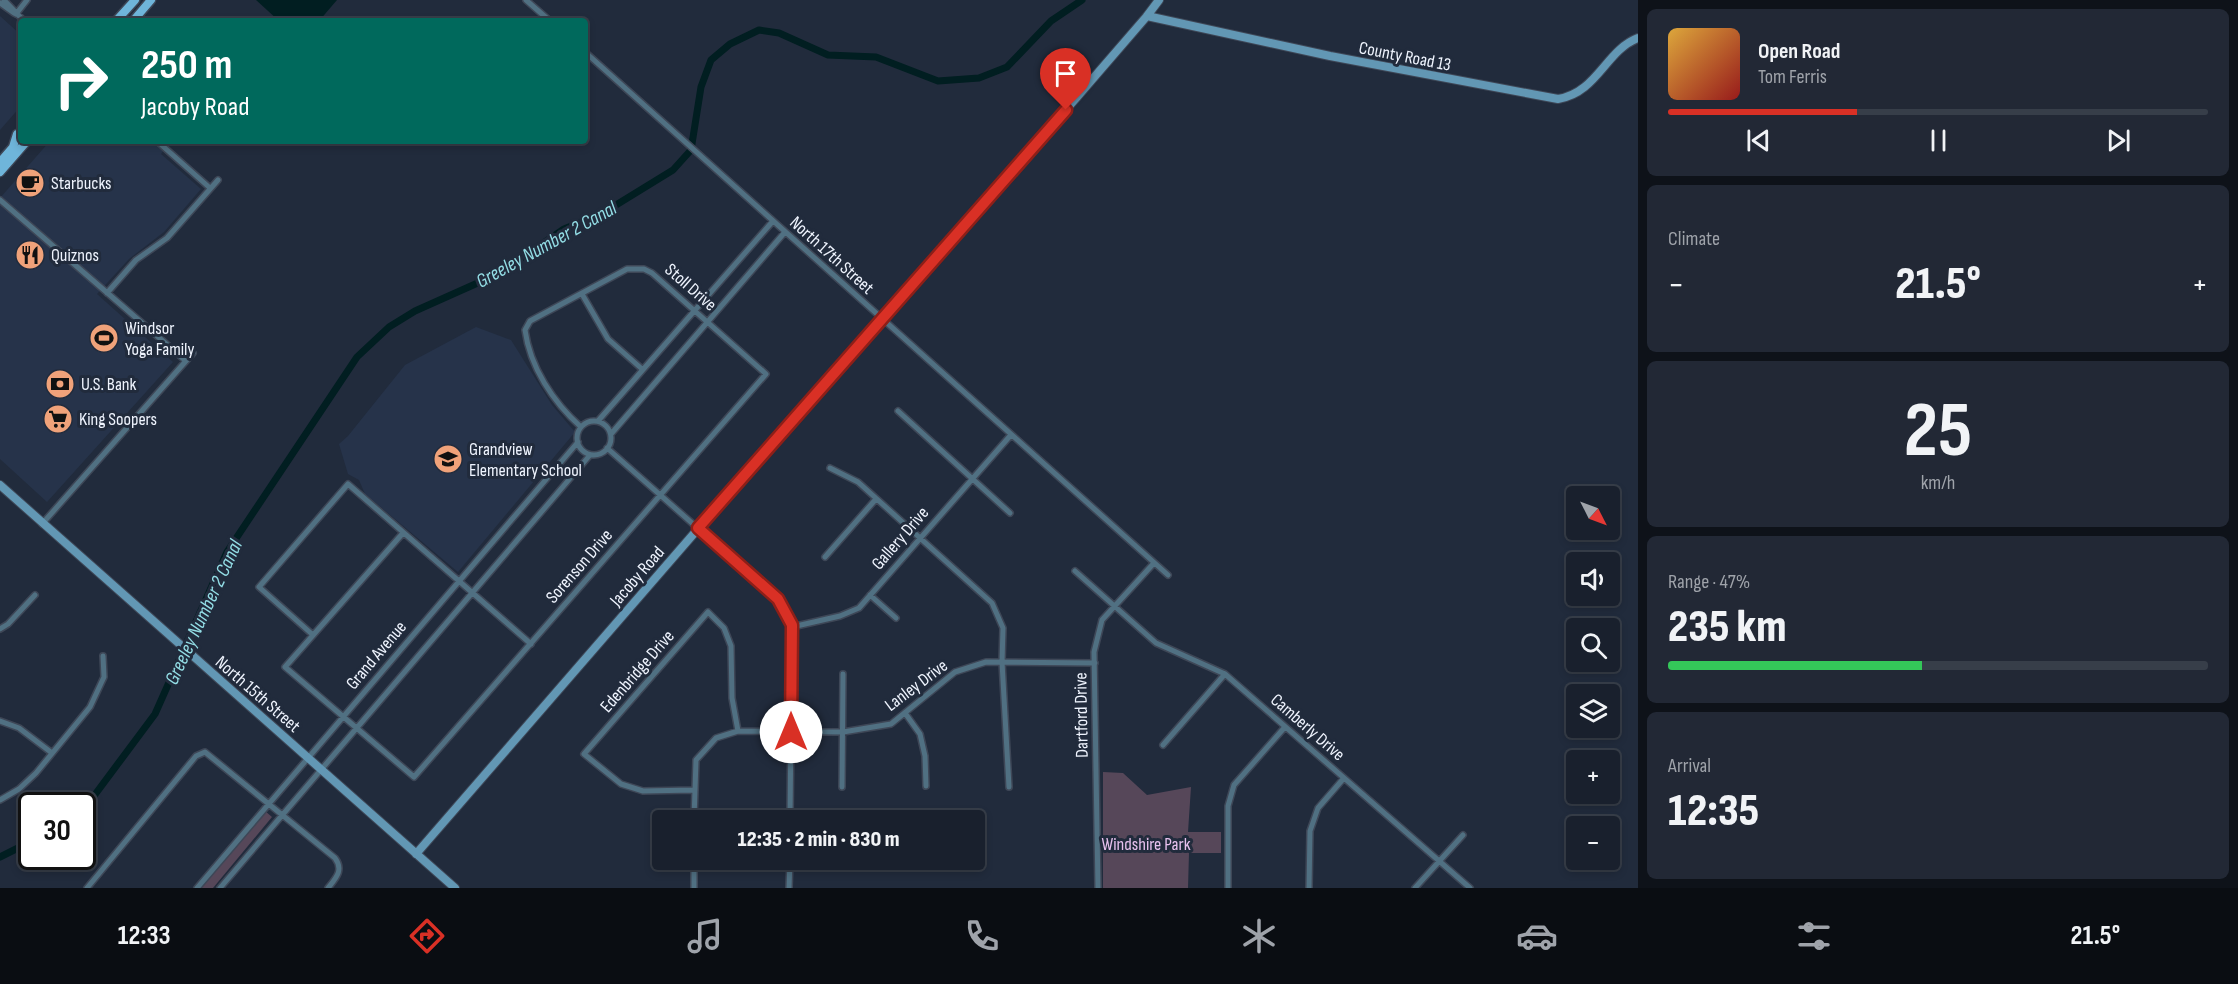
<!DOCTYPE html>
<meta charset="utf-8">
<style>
body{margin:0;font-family:"Sofia Sans Condensed",sans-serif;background:#222835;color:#f1f3f6;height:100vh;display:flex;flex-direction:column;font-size:22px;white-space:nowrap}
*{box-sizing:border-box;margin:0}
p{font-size:20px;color:#9fa3aa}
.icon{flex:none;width:33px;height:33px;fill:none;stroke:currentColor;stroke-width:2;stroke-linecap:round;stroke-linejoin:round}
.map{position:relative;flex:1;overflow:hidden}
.side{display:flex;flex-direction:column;gap:9px;padding:9px;background:#0e1219;width:600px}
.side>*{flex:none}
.guide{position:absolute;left:18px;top:18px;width:570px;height:126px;border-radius:6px;box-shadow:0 3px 9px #0003,0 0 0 2px #373e49;background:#00695c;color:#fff;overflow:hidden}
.needle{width:39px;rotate:132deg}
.tools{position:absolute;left:1566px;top:486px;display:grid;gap:12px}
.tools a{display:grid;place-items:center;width:54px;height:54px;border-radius:6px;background:#19202d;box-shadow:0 3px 9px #0003,0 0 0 2px #373e49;font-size:30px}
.speed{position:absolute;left:18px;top:792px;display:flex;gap:12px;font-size:30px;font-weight:700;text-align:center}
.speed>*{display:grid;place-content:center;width:78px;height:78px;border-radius:50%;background:#19202d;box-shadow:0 3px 9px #0003,0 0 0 2px #373e49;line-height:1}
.speed .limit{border:3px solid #111;border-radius:9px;background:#fff;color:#111}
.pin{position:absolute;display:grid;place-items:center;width:51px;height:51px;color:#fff;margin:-62px -26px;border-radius:50% 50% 50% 0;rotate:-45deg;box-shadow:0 0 6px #0007}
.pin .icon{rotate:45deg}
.me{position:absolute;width:66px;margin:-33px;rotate:0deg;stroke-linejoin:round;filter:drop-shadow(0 0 4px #0008)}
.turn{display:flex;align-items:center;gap:21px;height:126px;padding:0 24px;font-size:27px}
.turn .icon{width:78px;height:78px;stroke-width:2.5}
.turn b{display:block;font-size:42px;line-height:51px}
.big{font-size:45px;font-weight:800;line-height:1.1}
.side .card{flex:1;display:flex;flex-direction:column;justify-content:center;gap:9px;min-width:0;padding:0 21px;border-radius:9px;background:#222835}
.side .dial{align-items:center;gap:0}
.dial b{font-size:78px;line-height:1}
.song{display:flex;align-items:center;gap:18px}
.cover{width:72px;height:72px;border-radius:9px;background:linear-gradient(135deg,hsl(40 70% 55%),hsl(0 70% 35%))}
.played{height:6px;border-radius:3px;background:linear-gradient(90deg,#d93025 35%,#373e49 35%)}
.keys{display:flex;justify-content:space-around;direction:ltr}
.heat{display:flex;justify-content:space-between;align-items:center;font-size:33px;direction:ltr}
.charge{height:9px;border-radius:4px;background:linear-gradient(90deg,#34c759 47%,#373e49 0)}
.trip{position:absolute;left:652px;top:810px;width:333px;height:60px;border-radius:6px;background:#19202d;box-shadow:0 3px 9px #0003,0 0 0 2px #373e49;font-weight:800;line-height:60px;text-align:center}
.menu{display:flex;height:96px;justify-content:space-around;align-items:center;background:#0a0d12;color:#9fa3aa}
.menu .icon{width:42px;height:42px}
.menu .current{color:#d93025}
.menu b{font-size:27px;color:#f1f3f6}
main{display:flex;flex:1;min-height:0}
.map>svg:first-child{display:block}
.built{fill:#26334a}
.green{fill:#564759}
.water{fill:#011e21}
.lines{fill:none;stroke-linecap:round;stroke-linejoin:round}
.canal{stroke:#011e21;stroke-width:7}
.street-casing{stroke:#3e4757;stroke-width:8}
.secondary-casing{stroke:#3e4757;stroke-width:10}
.primary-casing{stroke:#3e4757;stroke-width:11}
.street{stroke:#507082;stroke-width:5}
.secondary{stroke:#6297b4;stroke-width:8}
.primary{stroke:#6fb5da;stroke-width:8}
.route-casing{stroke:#8d1f18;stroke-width:15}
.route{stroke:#d93025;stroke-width:10}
.labels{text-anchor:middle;stroke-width:6;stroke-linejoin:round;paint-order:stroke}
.street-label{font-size:18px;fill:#eff4fe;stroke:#212b3c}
.poi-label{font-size:18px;fill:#eff4fe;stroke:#212b3c;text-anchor:start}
.park-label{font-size:18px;fill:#e7c1ee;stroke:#212b3c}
.water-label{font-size:20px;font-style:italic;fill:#93dde5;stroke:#212b3c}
</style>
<main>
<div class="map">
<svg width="1638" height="888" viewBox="0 0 1638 888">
<rect width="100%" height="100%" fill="#212b3c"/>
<!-- built -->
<path class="built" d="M0,16L21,35V106L0,130Z
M50,141H170L161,154L201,189L164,232L129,259L97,294L173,362L47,502L0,459V198Z
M476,327L511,340L552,405L575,432L458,572L365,494L359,480L348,474L339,444L348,436L405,365Z"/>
<!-- green -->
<path class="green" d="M1103,772L1123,773L1147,795L1191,787L1188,832H1221V853H1189L1188,888H1103Z
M265,811L272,817L213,888H200Z"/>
<!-- water -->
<path class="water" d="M256,0H337L319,21H279Z"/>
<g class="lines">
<!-- canal -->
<path class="canal" d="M82,812L155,714L227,552L357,357L389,327L415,311L500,273L564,229L603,213L673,170L691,150L701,87L711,60L730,44L759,30L779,33L828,55L876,57L938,81L979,78L1007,67L1051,21L1082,0
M0,857L32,841"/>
<!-- street casing -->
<g class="street-casing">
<path id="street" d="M4,0L24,21
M526,0L550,21
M0,3L14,13
M16,14L27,0
M585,52L1168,575
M157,141L210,188
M0,200L186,361
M107,293L136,260L167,238L218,180
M582,294L608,339L642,369
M898,411L1010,513
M598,421L773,221
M577 438a17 17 0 1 1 34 0a17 17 0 1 1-34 0Z
M611,434L785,232
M607,448L778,599L792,625L790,820
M830,468L858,482L992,603L1003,628L1002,662L1009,787
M42,524L193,353
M403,533L285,667L414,777L766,374L652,273L644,269H627L530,321L525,330C530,367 553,402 581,427
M825,557L876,499
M1075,571L1156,643L1225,674L1470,888
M870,595L896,618
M792,627L840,616L859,608L1010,436
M0,629L8,624L35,595
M313,635L259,587L348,484L531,644
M905,713L920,734L925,756L926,786
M0,721L19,728L52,753
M1163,745L1225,674
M842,787L843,674
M693,790L643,791L621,784L584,754L708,612L724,628L731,646L732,698L738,731
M0,800L19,789L36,773L90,707L104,677L103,656
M694,820L696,760L716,738L738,731L843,732L891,724L955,672L986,662L1095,663
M694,860V888
M87,888L196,756L205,752L335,858C344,870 336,878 328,888
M197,888L578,442
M220,888L590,455
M789,888L790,860
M1098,888L1094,652L1102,620L1154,563
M1228,888V806L1234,785L1285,727
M1309,888L1310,831L1318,808L1344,778
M1415,888L1463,835"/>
</g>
<!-- secondary casing -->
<g class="secondary-casing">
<path id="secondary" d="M1147,16L1330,56L1558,99C1597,93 1606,50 1638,38
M0,485L455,888
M416,854L880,319L1077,97L1147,16L1159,0"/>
</g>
<!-- primary casing -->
<g class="primary-casing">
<path id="primary" d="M116,21L135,0
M133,21L151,0
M0,162L13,147L17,134
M0,172L27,141"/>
</g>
<!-- street -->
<use href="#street" class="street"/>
<!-- secondary -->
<use href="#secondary" class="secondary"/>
<!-- primary -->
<use href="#primary" class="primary"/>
</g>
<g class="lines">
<!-- route casing -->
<g class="route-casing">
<path id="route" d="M791,732L792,625L778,599L698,528L1066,110"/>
</g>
<!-- route -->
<use href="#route" class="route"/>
</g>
<!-- icons -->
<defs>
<g id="cafe-disc" transform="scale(1.5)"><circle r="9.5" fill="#f0a27a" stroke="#212b3c"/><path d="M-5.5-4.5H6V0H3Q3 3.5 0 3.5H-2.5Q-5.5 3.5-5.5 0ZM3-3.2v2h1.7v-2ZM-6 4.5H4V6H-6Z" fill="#111"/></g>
<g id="restaurant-disc" transform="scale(1.5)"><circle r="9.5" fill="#f0a27a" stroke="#212b3c"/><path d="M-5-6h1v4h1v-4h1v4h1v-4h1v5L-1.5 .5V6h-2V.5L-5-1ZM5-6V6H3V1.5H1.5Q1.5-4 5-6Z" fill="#111"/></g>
<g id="stadium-disc" transform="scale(1.5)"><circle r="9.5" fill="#f0a27a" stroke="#212b3c"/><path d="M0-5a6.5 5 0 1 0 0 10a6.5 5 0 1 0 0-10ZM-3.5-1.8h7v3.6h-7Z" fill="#111"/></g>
<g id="bank-disc" transform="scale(1.5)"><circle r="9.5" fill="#f0a27a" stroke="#212b3c"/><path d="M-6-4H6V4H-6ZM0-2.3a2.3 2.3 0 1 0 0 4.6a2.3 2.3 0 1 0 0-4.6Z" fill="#111"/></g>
<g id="supermarket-disc" transform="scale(1.5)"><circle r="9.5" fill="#f0a27a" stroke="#212b3c"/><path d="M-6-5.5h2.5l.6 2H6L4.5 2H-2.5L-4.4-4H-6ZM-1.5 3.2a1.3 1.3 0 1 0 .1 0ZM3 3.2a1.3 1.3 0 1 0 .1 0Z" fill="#111"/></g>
<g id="school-disc" transform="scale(1.5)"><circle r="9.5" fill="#f0a27a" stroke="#212b3c"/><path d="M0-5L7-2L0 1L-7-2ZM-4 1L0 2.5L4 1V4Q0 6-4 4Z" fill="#111"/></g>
</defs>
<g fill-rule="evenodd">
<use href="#cafe-disc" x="30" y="183"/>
<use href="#restaurant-disc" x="30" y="255"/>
<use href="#stadium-disc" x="104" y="338"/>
<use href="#bank-disc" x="60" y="384"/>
<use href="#supermarket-disc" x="58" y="419"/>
<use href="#school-disc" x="448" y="459"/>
</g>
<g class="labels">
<!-- street labels -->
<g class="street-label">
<text transform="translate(1405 56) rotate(11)" y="6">County Road 13</text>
<text transform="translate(832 255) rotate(42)" y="6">North 17th Street</text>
<text transform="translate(691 287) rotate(41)" y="6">Stoll Drive</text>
<text transform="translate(900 538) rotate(-49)" y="6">Gallery Drive</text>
<text transform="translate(579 566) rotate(-49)" y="6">Sorenson Drive</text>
<text transform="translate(637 576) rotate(-49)" y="6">Jacoby Road</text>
<text transform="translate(376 655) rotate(-50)" y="6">Grand Avenue</text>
<text transform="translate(637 671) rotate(-49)" y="6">Edenbridge Drive</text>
<text transform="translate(916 685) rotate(-37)" y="6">Lanley Drive</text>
<text transform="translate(258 694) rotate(41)" y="6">North 15th Street</text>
<text transform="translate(1081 715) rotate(-91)" y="6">Dartford Drive</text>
<text transform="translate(1308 727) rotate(41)" y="6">Camberly Drive</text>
</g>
<!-- poi labels -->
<g class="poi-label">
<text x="51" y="189">Starbucks</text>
<text x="51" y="261">Quiznos</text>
<text x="125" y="334">Windsor<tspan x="125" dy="21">Yoga Family</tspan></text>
<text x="81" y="390">U.S. Bank</text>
<text x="79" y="425">King Soopers</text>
<text x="469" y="455">Grandview<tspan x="469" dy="21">Elementary School</tspan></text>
</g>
<!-- park labels -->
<g class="park-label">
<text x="1146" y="850">Windshire Park</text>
</g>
<!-- water labels -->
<g class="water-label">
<text transform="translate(546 244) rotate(-29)" y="7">Greeley Number 2 Canal</text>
<text transform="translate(203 612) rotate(-65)" y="7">Greeley Number 2 Canal</text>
</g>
</g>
</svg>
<div class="tools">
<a><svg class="needle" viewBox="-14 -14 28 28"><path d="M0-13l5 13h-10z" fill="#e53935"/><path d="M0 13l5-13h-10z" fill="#9fa3aa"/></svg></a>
<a><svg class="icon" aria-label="sound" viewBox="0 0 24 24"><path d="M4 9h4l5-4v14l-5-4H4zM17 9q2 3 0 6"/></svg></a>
<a><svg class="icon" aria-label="search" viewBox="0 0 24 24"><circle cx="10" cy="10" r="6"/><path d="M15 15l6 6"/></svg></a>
<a><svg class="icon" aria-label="layers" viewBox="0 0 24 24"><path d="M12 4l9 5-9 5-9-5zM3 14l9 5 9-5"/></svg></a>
<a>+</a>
<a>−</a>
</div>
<div class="speed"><div class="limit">30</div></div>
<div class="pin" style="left:1066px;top:110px;background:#d93025"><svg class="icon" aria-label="arrive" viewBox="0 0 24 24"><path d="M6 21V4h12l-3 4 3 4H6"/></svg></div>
<svg class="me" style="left:791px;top:732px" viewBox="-20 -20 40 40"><circle r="19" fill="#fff"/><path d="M0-13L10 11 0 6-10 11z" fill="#d93025"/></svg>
<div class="trip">12:35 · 2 min · 830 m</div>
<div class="guide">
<div class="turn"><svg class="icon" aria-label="right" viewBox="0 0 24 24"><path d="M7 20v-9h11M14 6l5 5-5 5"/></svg><div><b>250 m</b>Jacoby Road</div></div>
</div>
</div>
<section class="side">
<div class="card">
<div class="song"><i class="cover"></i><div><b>Open Road</b><p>Tom Ferris</p></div></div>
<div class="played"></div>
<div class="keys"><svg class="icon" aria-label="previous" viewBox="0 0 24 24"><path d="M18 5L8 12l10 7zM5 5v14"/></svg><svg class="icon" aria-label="pause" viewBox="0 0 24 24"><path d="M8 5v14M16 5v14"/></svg><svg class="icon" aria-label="next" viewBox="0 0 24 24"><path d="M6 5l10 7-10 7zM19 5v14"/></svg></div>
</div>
<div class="card"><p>Climate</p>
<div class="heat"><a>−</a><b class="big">21.5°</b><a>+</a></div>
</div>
<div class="card dial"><b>25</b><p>km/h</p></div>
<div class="card"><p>Range · 47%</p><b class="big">235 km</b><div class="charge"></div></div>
<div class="card"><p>Arrival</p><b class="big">12:35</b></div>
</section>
</main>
<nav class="menu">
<b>12:33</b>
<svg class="icon current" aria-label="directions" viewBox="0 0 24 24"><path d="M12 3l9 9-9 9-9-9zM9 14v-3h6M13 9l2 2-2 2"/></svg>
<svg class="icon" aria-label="music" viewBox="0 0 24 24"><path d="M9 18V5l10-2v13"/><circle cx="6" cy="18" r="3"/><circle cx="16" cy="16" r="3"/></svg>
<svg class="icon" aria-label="phone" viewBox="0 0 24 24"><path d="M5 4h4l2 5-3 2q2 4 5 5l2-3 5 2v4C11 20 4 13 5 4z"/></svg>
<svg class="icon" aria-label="climate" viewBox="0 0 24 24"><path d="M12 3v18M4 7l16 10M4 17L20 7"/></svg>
<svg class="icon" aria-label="car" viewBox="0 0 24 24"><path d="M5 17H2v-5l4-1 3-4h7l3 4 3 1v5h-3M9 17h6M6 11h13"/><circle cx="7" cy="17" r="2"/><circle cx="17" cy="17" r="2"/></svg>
<svg class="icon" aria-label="filters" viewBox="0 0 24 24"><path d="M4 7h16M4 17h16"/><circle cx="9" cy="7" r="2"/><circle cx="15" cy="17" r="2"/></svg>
<b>21.5°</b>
</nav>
